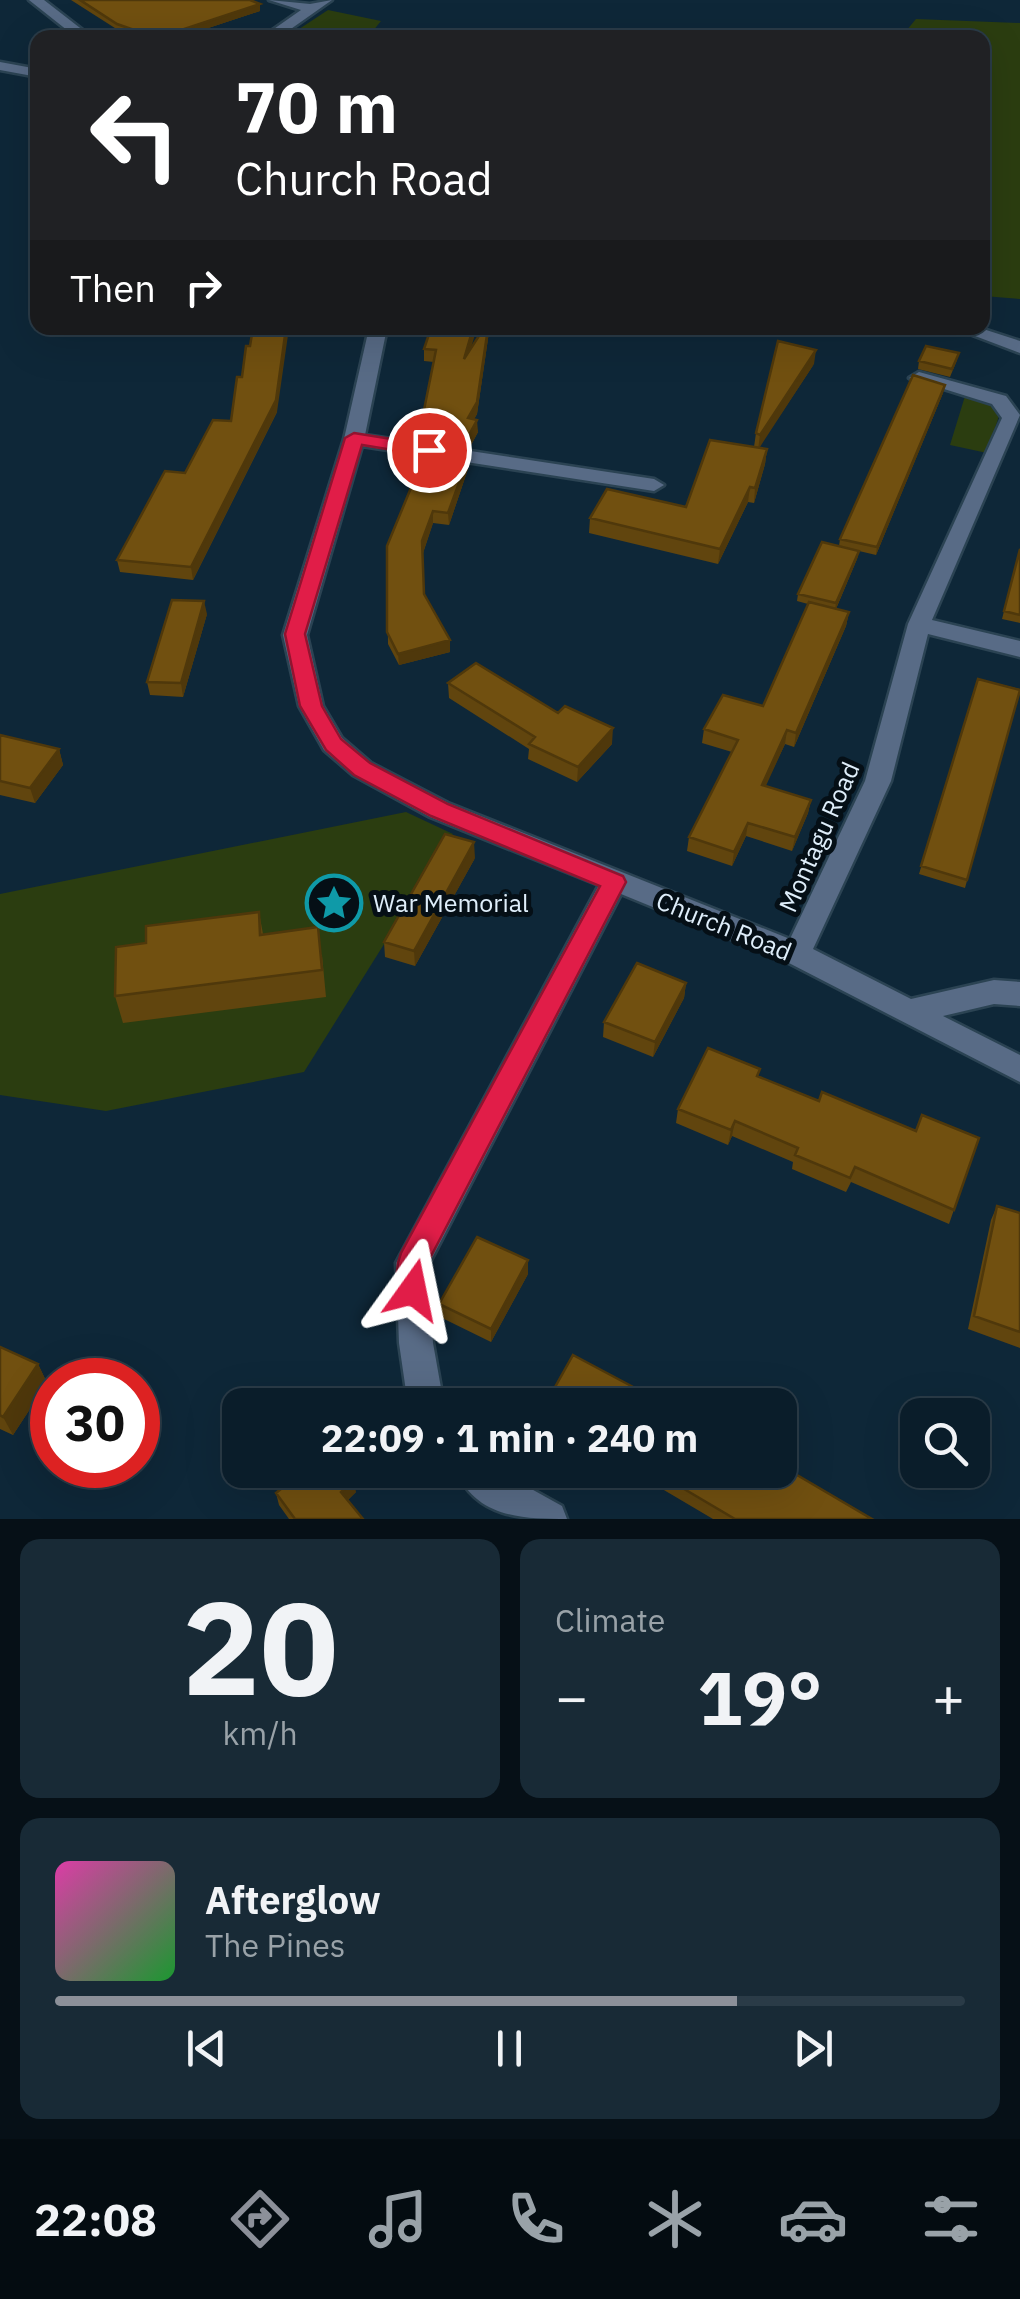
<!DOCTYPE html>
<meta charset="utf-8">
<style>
body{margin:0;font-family:"IBM Plex Sans",sans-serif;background:#182a36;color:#f1f3f6;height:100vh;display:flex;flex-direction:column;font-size:38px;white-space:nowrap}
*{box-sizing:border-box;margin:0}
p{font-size:32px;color:#99a2a8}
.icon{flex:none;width:55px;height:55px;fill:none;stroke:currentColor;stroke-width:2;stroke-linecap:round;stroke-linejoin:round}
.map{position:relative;height:1519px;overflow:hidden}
.sheet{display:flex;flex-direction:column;gap:20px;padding:20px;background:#061017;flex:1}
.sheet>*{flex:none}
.banner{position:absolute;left:30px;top:30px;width:960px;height:305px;border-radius:20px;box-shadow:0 10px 40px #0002,0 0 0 2px #2a3b47;background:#202124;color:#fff;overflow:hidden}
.tools{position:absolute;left:900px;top:1398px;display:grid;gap:20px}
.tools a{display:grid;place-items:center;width:90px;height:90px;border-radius:20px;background:#0a1d2a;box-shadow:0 10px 40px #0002,0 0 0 2px #2a3b47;font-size:50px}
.speed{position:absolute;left:30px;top:1358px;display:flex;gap:20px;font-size:50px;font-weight:700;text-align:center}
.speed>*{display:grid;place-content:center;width:130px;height:130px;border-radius:50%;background:#0a1d2a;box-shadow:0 10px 40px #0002,0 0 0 2px #2a3b47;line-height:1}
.speed .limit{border:15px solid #d22;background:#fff;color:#111}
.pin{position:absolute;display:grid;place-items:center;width:85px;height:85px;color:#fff;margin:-42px;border:5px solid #fff;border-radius:50%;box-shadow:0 2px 10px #0007}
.me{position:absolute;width:110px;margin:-55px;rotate:12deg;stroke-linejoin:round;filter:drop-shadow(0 0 8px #0008)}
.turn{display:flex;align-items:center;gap:35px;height:210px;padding:0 40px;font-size:45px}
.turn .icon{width:130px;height:130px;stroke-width:2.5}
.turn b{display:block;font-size:70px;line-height:85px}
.then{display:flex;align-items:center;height:95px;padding:0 40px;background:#0003;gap:20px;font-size:38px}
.big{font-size:75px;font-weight:700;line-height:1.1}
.sheet .tile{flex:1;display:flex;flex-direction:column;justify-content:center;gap:15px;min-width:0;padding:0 35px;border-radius:20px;background:#182a36}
.sheet .dial{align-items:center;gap:0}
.dial b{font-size:130px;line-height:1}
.song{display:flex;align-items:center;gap:30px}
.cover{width:120px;height:120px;border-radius:15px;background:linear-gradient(135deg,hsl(320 70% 55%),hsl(130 70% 35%))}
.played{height:10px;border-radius:5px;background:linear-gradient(90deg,#8c9099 75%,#2a3b47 75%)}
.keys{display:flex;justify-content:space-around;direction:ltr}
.heat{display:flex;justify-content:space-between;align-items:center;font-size:55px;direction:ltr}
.sheet .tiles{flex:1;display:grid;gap:20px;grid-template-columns:1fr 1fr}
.tile:last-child{grid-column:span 2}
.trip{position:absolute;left:222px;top:1388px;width:575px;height:100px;border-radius:20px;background:#0a1d2a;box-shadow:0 10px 40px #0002,0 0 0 2px #2a3b47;font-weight:700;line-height:100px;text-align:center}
.menu{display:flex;height:160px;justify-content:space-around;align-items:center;background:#040c11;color:#99a2a8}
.menu .icon{width:70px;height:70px}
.menu .on{color:#8c9099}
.menu b{font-size:45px;color:#f1f3f6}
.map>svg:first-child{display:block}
.green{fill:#2b3d10}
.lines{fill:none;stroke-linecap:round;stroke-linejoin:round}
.minor-casing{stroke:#2b4353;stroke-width:5}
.tertiary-casing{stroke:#2b4353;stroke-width:5}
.minor{fill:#586b86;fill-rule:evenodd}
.tertiary{fill:#586b86;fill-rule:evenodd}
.wall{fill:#61450e}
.shaded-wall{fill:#4f380b}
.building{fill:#715010;stroke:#4f380b;stroke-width:2.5}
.route{fill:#e11d48;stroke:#92132f;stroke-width:2.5}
.labels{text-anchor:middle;stroke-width:10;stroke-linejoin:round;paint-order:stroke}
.street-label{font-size:25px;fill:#dfeefa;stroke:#050f16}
.poi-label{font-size:25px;fill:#dfeefa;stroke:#050f16;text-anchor:start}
</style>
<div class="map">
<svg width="1020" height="1519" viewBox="0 0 1020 1519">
<rect width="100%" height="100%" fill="#0e2738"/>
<!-- green -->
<path class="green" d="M328,10L381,21L368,37H287Z
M916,19L1020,23V299L983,296L982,38L901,37Z
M965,396L991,405L999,416L987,453L950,445Z
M406,812L453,834L304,1072L106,1111L0,1095V894Z"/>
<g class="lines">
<!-- minor casing -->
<g class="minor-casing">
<path id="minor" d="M29,0H44L93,38H77Z
M269,0L310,4L332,0L278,38H261L301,10Z
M369,328H387L365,435L654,479L664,485L654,491L362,446L307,635L323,706L342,738L371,763L448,803L790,939L865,781L908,624L1002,418L992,404L909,378L919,372L1006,396L1020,415L932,620L1020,641V657L928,634L891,781L813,949L911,999L994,980L1020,982V1006L994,1004L943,1016L1020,1055V1082L787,962L621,894L429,1264L433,1343L444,1405H408L399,1343L396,1263L599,885L430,817L353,775L324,750L299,706L283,635L344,439Z
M456,1470H497L562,1506L567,1519C523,1519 476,1518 456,1470Z"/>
</g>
<!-- tertiary casing -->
<g class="tertiary-casing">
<path id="tertiary" d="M0,62L38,69V77L0,70Z
M954,328H980L1020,341V353Z"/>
</g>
<!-- minor -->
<use href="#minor" class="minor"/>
<!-- tertiary -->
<use href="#tertiary" class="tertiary"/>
</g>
<!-- wall -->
<path class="wall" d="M71,0H250L260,11L178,38H140L118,30Z
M489,332L477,414L474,419L478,432L470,447L434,442L426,438L423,415L434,362L424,361V349L471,348Z
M957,360L950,377L918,369L919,361Z
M814,364L759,447L767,449L765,464L754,503L748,502L718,564L589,533L590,518L686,507L754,447L756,433Z
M943,393L876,555L859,551L857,559L836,609L849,612L846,626L794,747L785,744L765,786L811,800L808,813L792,851L746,836L732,866L687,851L689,837L732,752L702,743L704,729L763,706L808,604L797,601L798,594L839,546L840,539Z
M277,412L193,580L120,572L117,560L185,473L231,421Z
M460,454V457L468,469L449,525L433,523L423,553L424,594L450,652L399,665L388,644L387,546Z
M1020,548V623L1002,619Z
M207,614L183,697L150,695L147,682Z
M978,679L1020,689L965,888L919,874Z
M448,683L558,713L612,744L577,782L528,759L529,749L449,698Z
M0,735L59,749L63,765L35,803L0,795Z
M475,858L415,966L385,957L384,942Z
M259,912L263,934L322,955L326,997L123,1023L115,996L146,943Z
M686,983L684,998L653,1057L603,1037L604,1022Z
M760,1069L758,1077L819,1101L916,1131L979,1138L949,1224L851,1182L846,1192L792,1169L793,1162L732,1136L728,1145L676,1123L678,1109Z
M997,1206L1020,1213V1348L968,1329L991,1220Z
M528,1274L491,1342L440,1317L439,1304Z
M0,1347L38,1364L47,1383L13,1435L0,1429Z
M606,1470H629L624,1481Z
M630,1470H780L872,1519H713Z
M356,1492L348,1500L363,1519H289L279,1505L276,1493Z"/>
<!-- shaded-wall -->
<path class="shaded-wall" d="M260,4V11L178,38H157Z
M286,328H289L277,412L193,580L191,567Z
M473,328H477L464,371V359Z
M488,328L489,332L477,414L468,431V418Z
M816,350L814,364L758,450L760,435Z
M945,385L943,393L876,555L877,547Z
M477,420L478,432L470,447L469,435Z
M767,449L765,464L754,503L755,488Z
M468,458V469L449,525L448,513Z
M750,487L748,502L718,564L720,549Z
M433,511V523L423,553L422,541Z
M859,551L857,559L835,611L836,603Z
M204,601L207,614L183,697L181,683Z
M849,612L846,626L794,747L796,733Z
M450,640V652L399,665L398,654Z
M613,728L612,744L577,782L578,767Z
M787,730L785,744L760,799L762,785Z
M59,749L63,765L35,803L30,788Z
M811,800L808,813L792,851L795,837Z
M748,823L746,836L732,866L734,852Z
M474,842L475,858L415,966L414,951Z
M686,983L684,998L653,1057L655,1042Z
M735,1121L732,1136L728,1145L731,1130Z
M528,1260V1274L491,1342V1329Z
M38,1364L47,1383L13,1435L3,1417Z
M354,1480L356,1492L344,1503L341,1492Z"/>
<!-- building -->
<path class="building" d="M80,0H250L260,4L157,38L117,24Z
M253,328H286L276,400L191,567L117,560L165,471L185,473L213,420L231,421L237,377H242L246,346H250Z
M431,328H473L464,359L484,328H488L477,402L468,418L477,420L469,435L434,429L426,426L431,417L423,415L436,350L424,349Z
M778,341L816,350L760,435L756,433Z
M926,346L959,353L952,369L919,361Z
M913,375L945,385L877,547L840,539Z
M710,440L767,449L755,488L750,487L720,549L590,518L607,489L686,507Z
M427,449L460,454L458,457L468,458L448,513L433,511L422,541L424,594L450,640L398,654L387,632V546Z
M822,542L859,551L836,603L798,594Z
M1020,549V615L1004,611Z
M172,600L204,601L181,683L147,682Z
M809,602L849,612L796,733L787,730L762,785L811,800L795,837L748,823L734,852L689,837L738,740L704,729L723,695L763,706Z
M476,663L558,713L565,706L613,728L578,767L529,744L535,737L448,683Z
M978,679L1020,690L967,880L921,866Z
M0,735L59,749L30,788L0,781Z
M445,834L474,842L414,951L384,942Z
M259,912L260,935L318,927L322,970L115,996L116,947L146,943V926Z
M637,963L686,983L655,1042L604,1022Z
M708,1048L760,1069L757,1076L819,1101L822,1092L916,1131L922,1115L979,1138L954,1210L855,1167L850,1178L795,1155L798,1148L735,1121L731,1130L678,1109Z
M997,1206L1020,1213V1332L974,1316Z
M477,1237L528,1260L491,1329L439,1304Z
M0,1347L38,1364L3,1417L0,1415Z
M573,1355L667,1405H545Z
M780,1465L872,1519H735L652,1470H780Z
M304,1470H346L354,1480L341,1492L363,1519H295L276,1493Z"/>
<!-- route -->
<path class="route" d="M354,433L429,445L438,450L429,456L362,445L305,634L322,706L341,739L370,763L448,804L623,876L626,882L427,1264L428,1290L424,1300L413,1304L403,1300C396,1285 395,1268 401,1253L600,886L431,816L354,775L326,750L300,706L285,634L345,438Z"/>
<!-- icons -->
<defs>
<g id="sight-ring" transform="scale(2.875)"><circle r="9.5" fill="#050f16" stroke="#0f9aa8" stroke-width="1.5"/><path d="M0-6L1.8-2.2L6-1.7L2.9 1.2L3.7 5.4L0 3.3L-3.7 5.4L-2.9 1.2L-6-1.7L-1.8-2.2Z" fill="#0f9aa8"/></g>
</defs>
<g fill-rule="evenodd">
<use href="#sight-ring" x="334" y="903"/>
</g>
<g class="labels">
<!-- street labels -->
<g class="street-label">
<text transform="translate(819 837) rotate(-66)" y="9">Montagu Road</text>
<text transform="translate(724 926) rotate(22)" y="9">Church Road</text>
</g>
<!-- poi labels -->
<g class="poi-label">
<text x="373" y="912">War Memorial</text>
</g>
</g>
</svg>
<div class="tools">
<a><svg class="icon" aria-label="search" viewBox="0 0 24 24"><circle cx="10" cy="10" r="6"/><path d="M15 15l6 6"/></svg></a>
</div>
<div class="speed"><div class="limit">30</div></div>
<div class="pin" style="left:429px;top:450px;background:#d93025"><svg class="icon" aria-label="arrive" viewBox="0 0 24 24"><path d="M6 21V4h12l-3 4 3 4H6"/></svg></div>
<svg class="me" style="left:413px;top:1290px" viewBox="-20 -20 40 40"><path d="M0-17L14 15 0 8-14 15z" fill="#e11d48" stroke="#fff" stroke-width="4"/></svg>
<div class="trip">22:09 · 1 min · 240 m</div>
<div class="banner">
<div class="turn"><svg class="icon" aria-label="left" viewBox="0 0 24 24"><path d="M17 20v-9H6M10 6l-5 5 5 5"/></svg><div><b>70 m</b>Church Road</div></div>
<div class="then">Then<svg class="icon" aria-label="right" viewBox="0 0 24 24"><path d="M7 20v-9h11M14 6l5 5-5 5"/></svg></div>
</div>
</div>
<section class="sheet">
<div class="tiles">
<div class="tile dial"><b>20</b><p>km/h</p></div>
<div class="tile"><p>Climate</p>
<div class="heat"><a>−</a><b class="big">19°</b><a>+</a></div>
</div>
<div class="tile">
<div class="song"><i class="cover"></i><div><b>Afterglow</b><p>The Pines</p></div></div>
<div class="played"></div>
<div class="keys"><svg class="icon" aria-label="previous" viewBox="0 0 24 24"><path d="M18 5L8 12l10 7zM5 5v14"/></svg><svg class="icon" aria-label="pause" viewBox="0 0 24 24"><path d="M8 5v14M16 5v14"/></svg><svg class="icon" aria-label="next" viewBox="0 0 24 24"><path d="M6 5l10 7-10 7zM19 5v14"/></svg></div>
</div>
</div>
</section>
<nav class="menu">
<b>22:08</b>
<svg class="icon on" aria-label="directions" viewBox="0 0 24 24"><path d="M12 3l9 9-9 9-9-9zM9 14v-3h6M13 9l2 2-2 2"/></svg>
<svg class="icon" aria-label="music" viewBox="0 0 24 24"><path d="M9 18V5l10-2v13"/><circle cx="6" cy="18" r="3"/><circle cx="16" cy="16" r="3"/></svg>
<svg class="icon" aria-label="phone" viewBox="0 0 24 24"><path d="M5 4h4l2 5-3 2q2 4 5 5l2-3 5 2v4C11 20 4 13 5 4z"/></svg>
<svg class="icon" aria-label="climate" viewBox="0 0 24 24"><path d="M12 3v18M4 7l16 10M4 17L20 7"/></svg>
<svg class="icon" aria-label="car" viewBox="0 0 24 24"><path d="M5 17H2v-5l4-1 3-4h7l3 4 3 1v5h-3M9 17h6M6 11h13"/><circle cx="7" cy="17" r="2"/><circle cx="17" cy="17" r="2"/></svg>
<svg class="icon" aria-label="filters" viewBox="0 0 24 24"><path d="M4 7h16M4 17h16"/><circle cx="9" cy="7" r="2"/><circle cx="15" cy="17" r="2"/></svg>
</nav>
